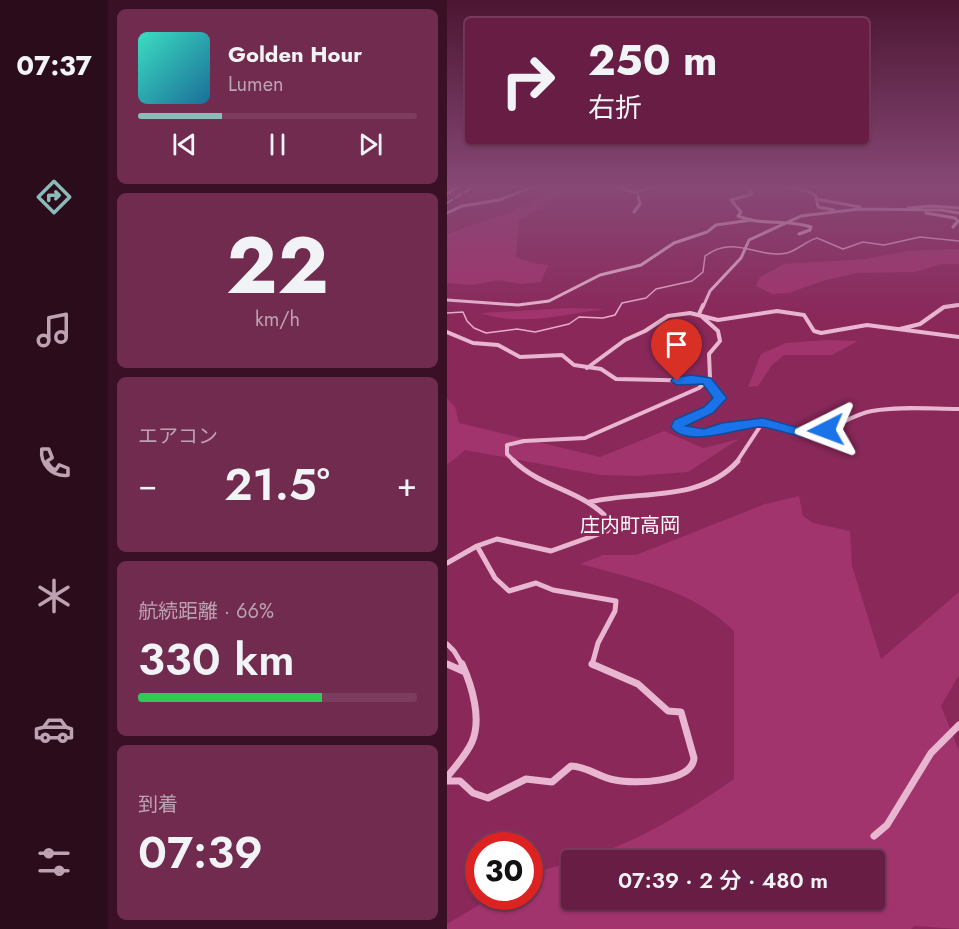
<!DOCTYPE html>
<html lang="ja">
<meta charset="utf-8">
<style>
body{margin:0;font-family:Jost,"Noto Sans JP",sans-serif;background:#702b4f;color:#f1f3f6;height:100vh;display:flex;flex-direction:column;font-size:22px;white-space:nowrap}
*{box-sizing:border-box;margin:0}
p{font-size:20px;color:#bda2b2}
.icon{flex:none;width:33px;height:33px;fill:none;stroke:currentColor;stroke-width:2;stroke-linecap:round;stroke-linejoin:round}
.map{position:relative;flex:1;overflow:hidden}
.side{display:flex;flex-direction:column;gap:9px;padding:9px;background:#391025;width:339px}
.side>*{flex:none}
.guide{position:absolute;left:18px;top:18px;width:404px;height:126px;border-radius:6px;box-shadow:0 2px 4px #0004,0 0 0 2px #7b3c5d;background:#681e44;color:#f1f3f6;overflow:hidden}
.speed{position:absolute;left:18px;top:832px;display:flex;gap:12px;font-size:30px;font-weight:700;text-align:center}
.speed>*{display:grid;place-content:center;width:78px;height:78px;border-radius:50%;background:#681e44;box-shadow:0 2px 4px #0004,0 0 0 2px #7b3c5d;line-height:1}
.speed .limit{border:9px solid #d22;background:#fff;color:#111}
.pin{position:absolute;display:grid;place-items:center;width:51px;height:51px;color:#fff;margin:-62px -26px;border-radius:50% 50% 50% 0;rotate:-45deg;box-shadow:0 0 6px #0007}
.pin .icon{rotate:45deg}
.me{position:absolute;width:66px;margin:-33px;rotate:267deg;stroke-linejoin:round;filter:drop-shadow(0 0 4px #0008)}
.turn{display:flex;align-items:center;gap:21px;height:126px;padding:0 24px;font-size:27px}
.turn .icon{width:78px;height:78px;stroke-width:2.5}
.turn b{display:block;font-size:42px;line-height:51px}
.big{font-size:45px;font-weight:600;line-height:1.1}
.side .card{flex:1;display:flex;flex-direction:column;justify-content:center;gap:9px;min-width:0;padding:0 21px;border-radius:9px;background:#702b4f}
.side .dial{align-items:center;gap:0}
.dial b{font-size:78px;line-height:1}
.song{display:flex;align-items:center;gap:18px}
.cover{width:72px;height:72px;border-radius:9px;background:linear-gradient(135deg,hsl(170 70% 55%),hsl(200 70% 35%))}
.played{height:6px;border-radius:3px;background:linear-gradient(90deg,#8bbbb9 30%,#7b3c5d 30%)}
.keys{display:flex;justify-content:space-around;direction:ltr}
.heat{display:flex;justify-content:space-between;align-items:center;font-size:33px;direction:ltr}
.charge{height:9px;border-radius:4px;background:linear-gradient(90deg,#34c759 66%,#7b3c5d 0)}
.trip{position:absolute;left:114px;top:850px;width:324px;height:60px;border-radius:6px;background:#681e44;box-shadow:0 2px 4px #0004,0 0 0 2px #7b3c5d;font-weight:600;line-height:60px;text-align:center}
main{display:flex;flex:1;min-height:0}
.dock{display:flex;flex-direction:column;width:108px;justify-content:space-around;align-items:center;background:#2a0c1b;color:#bda2b2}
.dock .icon{width:42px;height:42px}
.dock .active{color:#8bbbb9}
.dock b{font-size:27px;color:#f1f3f6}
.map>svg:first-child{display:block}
.green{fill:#a1336d}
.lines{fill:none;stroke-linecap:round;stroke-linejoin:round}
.stream{stroke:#e9abcd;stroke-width:1.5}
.minor-far3{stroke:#e9b6d1;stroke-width:3}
.minor-far2{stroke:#e9b6d1;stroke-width:4}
.minor-far1{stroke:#e9b6d1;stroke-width:5}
.minor{stroke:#e9b6d1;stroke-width:7}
.major{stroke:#fef9fb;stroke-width:4}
.rail{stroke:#fff;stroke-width:1.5;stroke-dasharray:7 3;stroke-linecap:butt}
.route{fill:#1a73e8;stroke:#114b97;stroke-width:1.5}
.labels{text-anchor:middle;stroke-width:6;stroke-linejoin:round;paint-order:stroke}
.quarter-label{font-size:20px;fill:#fff;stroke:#8a285a}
</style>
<main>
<nav class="dock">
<b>07:37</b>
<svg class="icon active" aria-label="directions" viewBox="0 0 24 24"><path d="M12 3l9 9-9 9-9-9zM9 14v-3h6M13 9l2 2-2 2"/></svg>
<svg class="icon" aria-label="music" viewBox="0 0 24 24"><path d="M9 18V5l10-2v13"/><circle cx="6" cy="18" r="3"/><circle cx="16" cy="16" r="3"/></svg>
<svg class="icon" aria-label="phone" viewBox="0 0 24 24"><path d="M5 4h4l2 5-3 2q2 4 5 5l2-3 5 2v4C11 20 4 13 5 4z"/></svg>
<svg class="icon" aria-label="climate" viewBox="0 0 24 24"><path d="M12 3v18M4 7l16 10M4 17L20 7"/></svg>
<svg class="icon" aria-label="car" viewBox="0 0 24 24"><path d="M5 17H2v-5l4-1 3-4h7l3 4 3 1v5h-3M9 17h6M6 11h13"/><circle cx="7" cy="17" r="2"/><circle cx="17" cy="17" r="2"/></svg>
<svg class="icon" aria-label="filters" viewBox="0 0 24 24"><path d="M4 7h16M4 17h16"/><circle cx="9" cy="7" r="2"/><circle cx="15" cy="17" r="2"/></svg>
</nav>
<section class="side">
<div class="card">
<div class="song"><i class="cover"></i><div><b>Golden Hour</b><p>Lumen</p></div></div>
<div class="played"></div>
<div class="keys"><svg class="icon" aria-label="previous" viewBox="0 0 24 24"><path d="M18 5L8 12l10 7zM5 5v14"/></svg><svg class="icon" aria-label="pause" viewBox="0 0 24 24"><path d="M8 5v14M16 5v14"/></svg><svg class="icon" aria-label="next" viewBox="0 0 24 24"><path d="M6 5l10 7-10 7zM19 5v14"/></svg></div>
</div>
<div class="card dial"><b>22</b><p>km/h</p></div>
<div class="card"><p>エアコン</p>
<div class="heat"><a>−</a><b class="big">21.5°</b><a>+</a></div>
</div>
<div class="card"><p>航続距離 · 66%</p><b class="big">330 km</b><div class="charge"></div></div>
<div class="card"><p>到着</p><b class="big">07:39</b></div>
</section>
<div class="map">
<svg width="512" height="929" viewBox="0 0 512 929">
<rect width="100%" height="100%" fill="#8a285a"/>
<!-- green -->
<path class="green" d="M118,186H136L127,189L72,220L69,257L86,263L101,265L94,282L74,284L52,280L26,285L0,283V234L63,212Z
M512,249V264H495L468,272L410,273L375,281L342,293L325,294L309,286L313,277L337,264L418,259L461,251Z
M121,308L158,309C118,314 73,327 34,313Z
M380,340L411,341L385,355H337L325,365L311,386L301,387L314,354L339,343Z
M0,398L8,407L12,423L153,457L217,431L256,448L292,439L241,472L189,476L153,475L18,450L0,465Z
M352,496L356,516L366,523L403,531L405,566L434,659L512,592V675L494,706L512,751V929L467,926L464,929H0V924L45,897H82L83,874L124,862V900H428V861H128C186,845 238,813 287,779V631C246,590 188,579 133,564L156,555H189L318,504Z"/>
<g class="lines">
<!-- stream -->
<path class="stream" d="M0,313L16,312L20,321L27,328L39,333L70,329L88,332L122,324L132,317L156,318L168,315L175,303L199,298L209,289L245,281L256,272L258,256C288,234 310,259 340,253C351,250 359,241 370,238L396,249L416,242L437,245L473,237L512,241"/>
<!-- minor-far3 -->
<path class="minor-far3" d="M147,186H154
M166,186L186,192L211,186
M300,186L305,194L284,200L294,212L291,216C314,226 340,219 364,227L363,230L352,234
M334,186L360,191L369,196L371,207L387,210
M374,186H412
M369,199L413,207
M461,208L484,206L512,208
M187,212L193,204L190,192
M0,213L15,206L52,200L88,186
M479,213L508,218L511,221L506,227
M0,300L71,305L102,301L153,275L194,265L227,243L260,232L269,225L304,220
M256,307L263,291L294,258L302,240L354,216L412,209L494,210L512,213
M500,307L512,305"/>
<!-- minor-far2 -->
<path class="minor-far2" d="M453,329L473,324L497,307L511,305
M0,332L26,343L51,345L73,357L115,355L127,365L154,369L169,379L259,381L272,395L271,403L254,414L231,423L230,427C258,441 286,420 316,422C330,423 343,432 360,433C384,433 402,415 425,411C452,406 484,409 512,409
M140,368L178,340L198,331L221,316L243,313L271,320L330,311L357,315L367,331L374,333L420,325L512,337
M69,463L60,454V445L77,441L138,438L252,388L263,378L262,354L273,341L271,331L252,314L256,305
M289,463L316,422"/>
<!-- minor-far1 -->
<path class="minor-far1" d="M143,502C192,490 253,503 291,461
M30,546L48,578L62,591L89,583L106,590L169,601L168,611L151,643L145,665L147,666
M0,563L30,546L50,539L104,551L160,531L166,524C137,489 97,490 67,461
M0,644L7,651L16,666
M0,664L4,666"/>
<!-- minor -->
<path class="minor" d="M0,664L18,672
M0,777C9,766 19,755 25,742C35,719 25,686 15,664
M0,781H13L26,793L41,798L79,779L105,782L124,766C140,766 153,778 168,780C187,784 245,783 247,758L234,712L221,711L191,684L145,664
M427,836L440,825L484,753L512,725"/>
<!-- major -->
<path class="major" d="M0,193L12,186"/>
<!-- rail -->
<path class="rail" d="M0,203L28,186"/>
</g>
<!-- sky -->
<linearGradient id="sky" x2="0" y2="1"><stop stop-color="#4c1632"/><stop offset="0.59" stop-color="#874876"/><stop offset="1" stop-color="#874876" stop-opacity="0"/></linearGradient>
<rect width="512" height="316" fill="url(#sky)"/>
<!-- route -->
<path class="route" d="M244,375L264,378L280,398L266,413L239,426L257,429L275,423L316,418L352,428L379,426L385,430C371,449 330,427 313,427C290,428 240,449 224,427L227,420L257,407L266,398L256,384L230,385L224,381L226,378Z"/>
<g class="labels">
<!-- quarter labels -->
<g class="quarter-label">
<text x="183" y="532">庄内町高岡</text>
</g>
</g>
</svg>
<div class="speed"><div class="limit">30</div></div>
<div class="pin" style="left:230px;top:381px;background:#d93025"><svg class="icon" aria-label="arrive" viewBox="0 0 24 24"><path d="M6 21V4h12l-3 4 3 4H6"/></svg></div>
<svg class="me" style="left:379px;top:430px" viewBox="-20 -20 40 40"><path d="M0-17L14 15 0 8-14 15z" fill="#1a73e8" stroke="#fff" stroke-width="4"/></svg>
<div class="trip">07:39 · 2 分 · 480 m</div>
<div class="guide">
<div class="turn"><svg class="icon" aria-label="right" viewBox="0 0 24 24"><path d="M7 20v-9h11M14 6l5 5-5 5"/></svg><div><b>250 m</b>右折</div></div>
</div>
</div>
</main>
